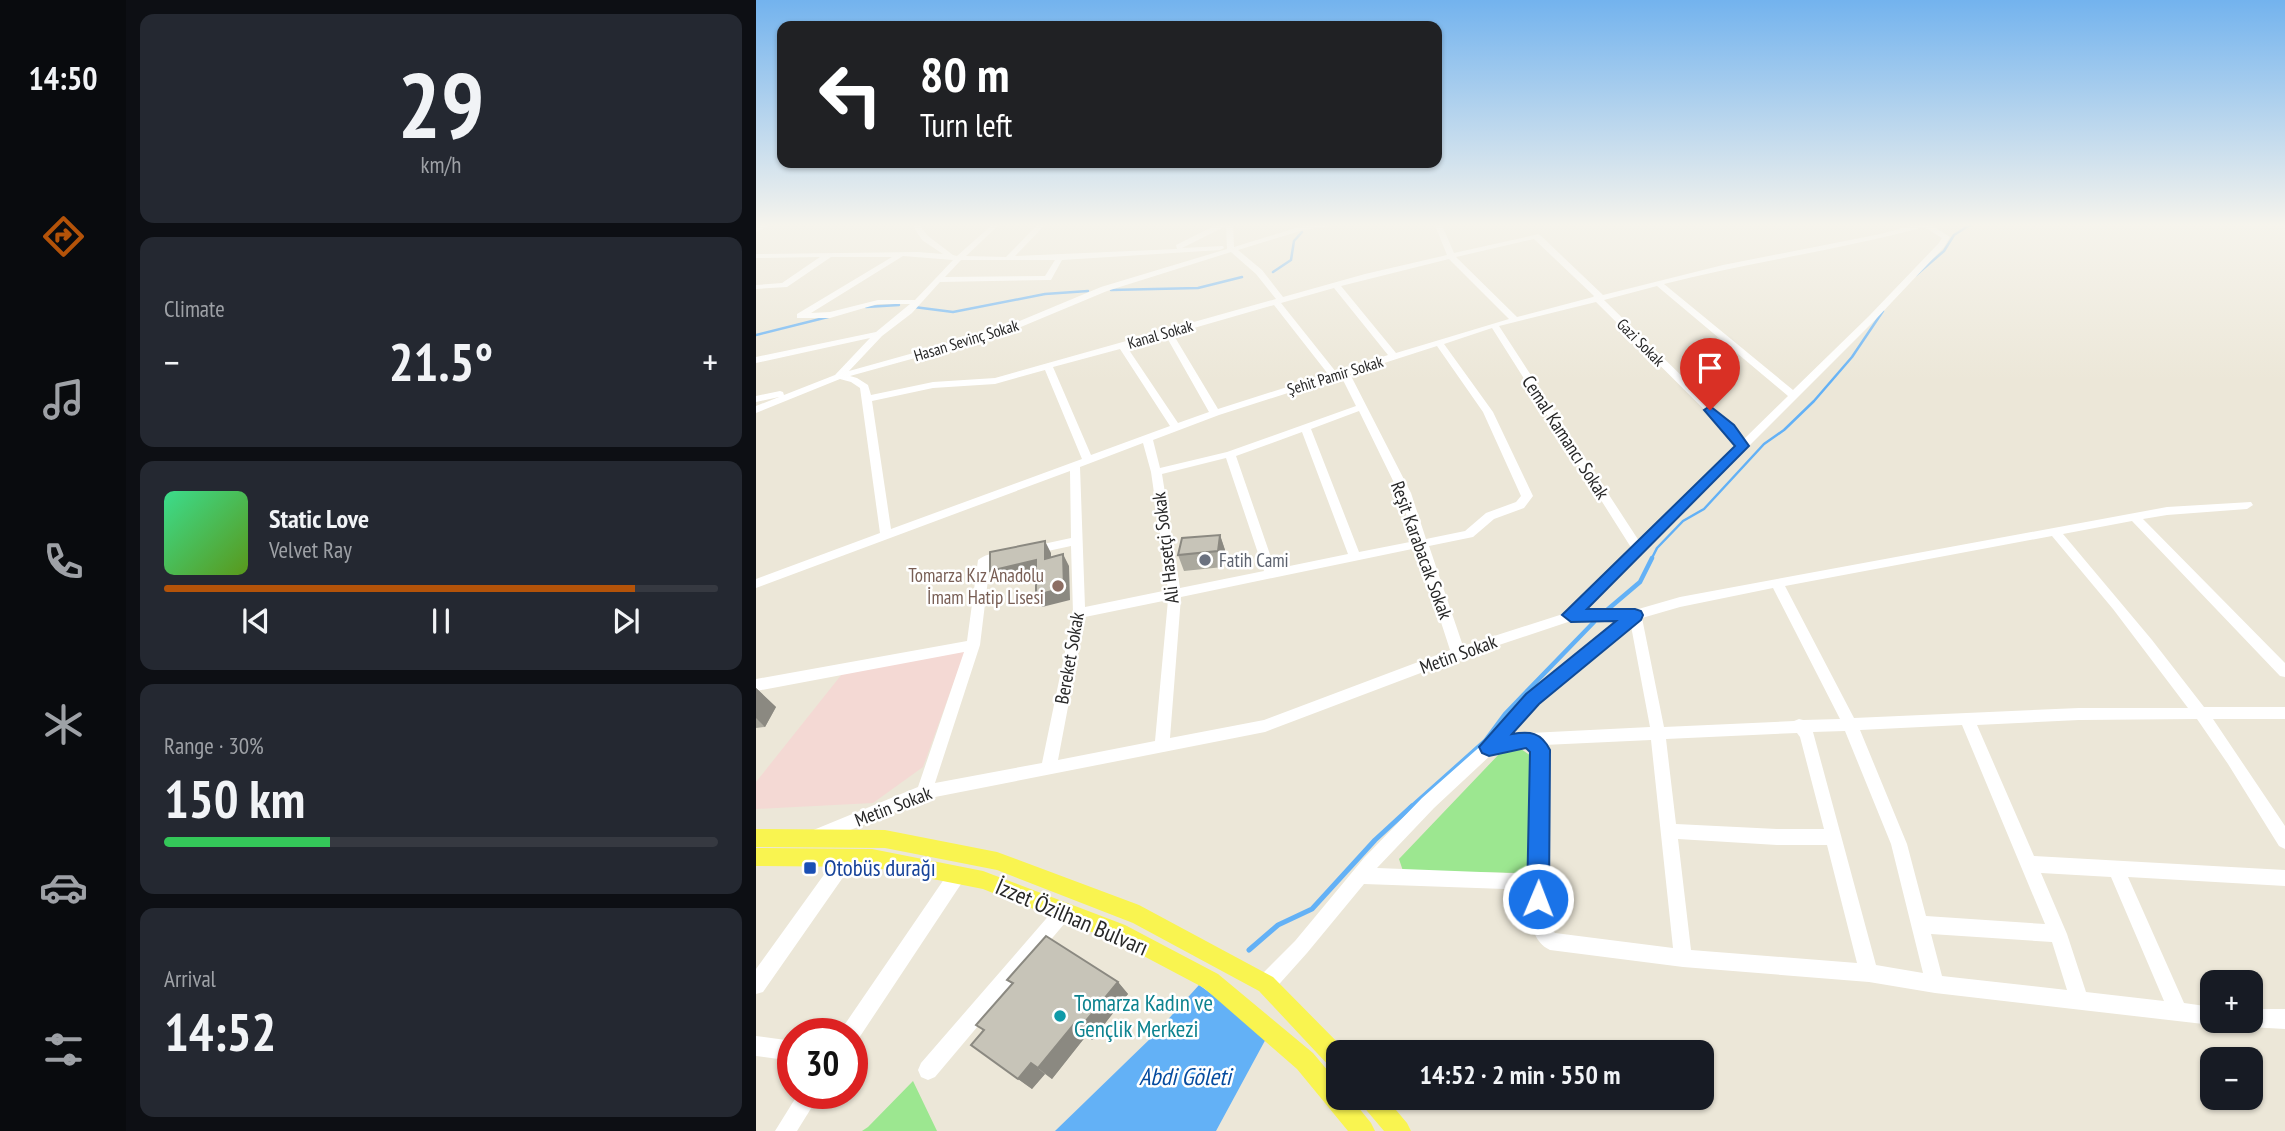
<!DOCTYPE html>
<meta charset="utf-8">
<style>
body{margin:0;font-family:"PT Sans Narrow",sans-serif;background:#242831;color:#f1f3f6;height:100vh;display:flex;flex-direction:column;font-size:26px;white-space:nowrap}
*{box-sizing:border-box;margin:0}
p{font-size:23px;color:#9ea1a6}
.icon{flex:none;width:38px;height:38px;fill:none;stroke:currentColor;stroke-width:2;stroke-linecap:round;stroke-linejoin:round}
.map{position:relative;flex:1;overflow:hidden}
.details{display:flex;flex-direction:column;gap:14px;padding:14px;background:#0d0f14;width:630px}
.details>*{flex:none}
.hud{position:absolute;left:21px;top:21px;width:665px;height:147px;border-radius:14px;box-shadow:0 2px 5px #0004;background:#202124;color:#fff;overflow:hidden}
.buttons{position:absolute;left:1444px;top:970px;display:grid;gap:14px}
.buttons a{display:grid;place-items:center;width:63px;height:63px;border-radius:14px;background:#171b24;box-shadow:0 2px 5px #0004;font-size:35px}
.speed{position:absolute;left:21px;top:1018px;display:flex;gap:14px;font-size:35px;font-weight:700;text-align:center}
.speed>*{display:grid;place-content:center;width:91px;height:91px;border-radius:50%;background:#171b24;box-shadow:0 2px 5px #0004;line-height:1}
.speed .limit{border:10px solid #d22;background:#fff;color:#111}
.pin{position:absolute;display:grid;place-items:center;width:60px;height:60px;color:#fff;margin:-72px -30px;border-radius:50% 50% 50% 0;rotate:-45deg;box-shadow:0 0 7px #0007}
.pin .icon{rotate:45deg}
.me{position:absolute;width:77px;margin:-38px;rotate:1deg;stroke-linejoin:round;filter:drop-shadow(0 0 5px #0008)}
.turn{display:flex;align-items:center;gap:24px;height:147px;padding:0 28px;font-size:32px}
.turn .icon{width:91px;height:91px;stroke-width:2.5}
.turn b{display:block;font-size:49px;line-height:60px}
.big{font-size:52px;font-weight:800;line-height:1.1}
.details .tile{flex:1;display:flex;flex-direction:column;justify-content:center;gap:10px;min-width:0;padding:0 24px;border-radius:14px;background:#242831}
.details .dial{align-items:center;gap:0}
.dial b{font-size:91px;line-height:1}
.song{display:flex;align-items:center;gap:21px}
.cover{width:84px;height:84px;border-radius:10px;background:linear-gradient(135deg,hsl(150 70% 55%),hsl(90 70% 35%))}
.played{height:7px;border-radius:4px;background:linear-gradient(90deg,#b45309 85%,#363941 85%)}
.keys{display:flex;justify-content:space-around;direction:ltr}
.heat{display:flex;justify-content:space-between;align-items:center;font-size:38px;direction:ltr}
.charge{height:10px;border-radius:5px;background:linear-gradient(90deg,#34c759 30%,#363941 0)}
.trip{position:absolute;left:570px;top:1040px;width:388px;height:70px;border-radius:14px;background:#171b24;box-shadow:0 2px 5px #0004;font-weight:800;line-height:70px;text-align:center}
main{display:flex;flex:1;min-height:0}
.tabs{display:flex;flex-direction:column;width:126px;justify-content:space-around;align-items:center;background:#090b0e;color:#9ea1a6}
.tabs .icon{width:49px;height:49px}
.tabs .selected{color:#b45309}
.tabs b{font-size:32px;color:#f1f3f6}
.map>svg:first-child{display:block}
.medical{fill:#f4d9d4}
.green{fill:#9ce790}
.water{fill:#63b1f6}
.lines{fill:none;stroke-linecap:round;stroke-linejoin:round}
.stream-far2{stroke:#63b1f6;stroke-width:2.5}
.stream-far1{stroke:#63b1f6;stroke-width:4.5}
.stream{stroke:#63b1f6;stroke-width:5}
.minor{fill:#fff;fill-rule:evenodd}
.major{fill:#f9f450;fill-rule:evenodd}
.wall{fill:#aba99e}
.shaded-wall{fill:#8b8981}
.building{fill:#c7c4b8;stroke:#8b8981;stroke-width:2}
.route{fill:#1a73e8;stroke:#114b97;stroke-width:2}
.worship-dot{fill:#6b7280;stroke:#fff;stroke-width:2.5}
.education-dot{fill:#8d6e63;stroke:#fff;stroke-width:2.5}
.transit-dot{fill:#1a4fb4;stroke:#fff;stroke-width:2.5}
.culture-dot{fill:#0f9aa8;stroke:#fff;stroke-width:2.5}
.labels{text-anchor:middle;stroke-width:5;stroke-linejoin:round;paint-order:stroke}
.far-street-label{font-size:16px;fill:#282828;stroke:#fff}
.street-label{font-size:19px;fill:#282828;stroke:#fff}
.worship-label{font-size:19px;fill:#5b616d;stroke:#fff;text-anchor:start}
.education-label{font-size:19px;fill:#785e54;stroke:#fff;text-anchor:end}
.near-transit-label{font-size:23px;fill:#164399;stroke:#fff;text-anchor:start}
.near-street-label{font-size:23px;fill:#282828;stroke:#fff}
.near-culture-label{font-size:23px;fill:#0d838f;stroke:#fff;text-anchor:start}
.near-water-label{font-size:24px;font-style:italic;fill:#054b9f;stroke:#fff}
</style>
<main>
<nav class="tabs">
<b>14:50</b>
<svg class="icon selected" aria-label="directions" viewBox="0 0 24 24"><path d="M12 3l9 9-9 9-9-9zM9 14v-3h6M13 9l2 2-2 2"/></svg>
<svg class="icon" aria-label="music" viewBox="0 0 24 24"><path d="M9 18V5l10-2v13"/><circle cx="6" cy="18" r="3"/><circle cx="16" cy="16" r="3"/></svg>
<svg class="icon" aria-label="phone" viewBox="0 0 24 24"><path d="M5 4h4l2 5-3 2q2 4 5 5l2-3 5 2v4C11 20 4 13 5 4z"/></svg>
<svg class="icon" aria-label="climate" viewBox="0 0 24 24"><path d="M12 3v18M4 7l16 10M4 17L20 7"/></svg>
<svg class="icon" aria-label="car" viewBox="0 0 24 24"><path d="M5 17H2v-5l4-1 3-4h7l3 4 3 1v5h-3M9 17h6M6 11h13"/><circle cx="7" cy="17" r="2"/><circle cx="17" cy="17" r="2"/></svg>
<svg class="icon" aria-label="filters" viewBox="0 0 24 24"><path d="M4 7h16M4 17h16"/><circle cx="9" cy="7" r="2"/><circle cx="15" cy="17" r="2"/></svg>
</nav>
<section class="details">
<div class="tile dial"><b>29</b><p>km/h</p></div>
<div class="tile"><p>Climate</p>
<div class="heat"><a>−</a><b class="big">21.5°</b><a>+</a></div>
</div>
<div class="tile">
<div class="song"><i class="cover"></i><div><b>Static Love</b><p>Velvet Ray</p></div></div>
<div class="played"></div>
<div class="keys"><svg class="icon" aria-label="previous" viewBox="0 0 24 24"><path d="M18 5L8 12l10 7zM5 5v14"/></svg><svg class="icon" aria-label="pause" viewBox="0 0 24 24"><path d="M8 5v14M16 5v14"/></svg><svg class="icon" aria-label="next" viewBox="0 0 24 24"><path d="M6 5l10 7-10 7zM19 5v14"/></svg></div>
</div>
<div class="tile"><p>Range · 30%</p><b class="big">150 km</b><div class="charge"></div></div>
<div class="tile"><p>Arrival</p><b class="big">14:52</b></div>
</section>
<div class="map">
<svg width="1529" height="1131" viewBox="0 0 1529 1131">
<rect width="100%" height="100%" fill="#ece7d8"/>
<!-- medical -->
<path class="medical" d="M209,651L167,767L117,803L0,809V782L86,674Z"/>
<!-- green -->
<path class="green" d="M755,749H765L775,756L776,860L774,870L767,873L647,871L643,859L746,751Z
M157,1081L181,1131H106L112,1127Z"/>
<!-- water -->
<path class="water" d="M443,985L512,1035L460,1131H299L398,1035Z"/>
<g class="lines">
<!-- stream-far2 -->
<path class="stream-far2" d="M517,272L535,260L538,241L546,232
M1160,275L1188,251L1198,235L1217,223
M355,290L442,288L486,277
M110,307L143,305
M158,307L197,312L289,294L332,291
M0,335L72,317
M895,560L901,548L927,521L948,509L1008,444L1028,430L1058,401L1096,357L1127,311"/>
<!-- stream-far1 -->
<path class="stream-far1" d="M851,610L884,582L896,558
M654,808L729,741L749,714L838,622"/>
<!-- stream -->
<path class="stream" d="M493,950L522,925L556,909L619,840L656,806"/>
<!-- minor -->
<path class="minor" d="M9,223H18L0,232V227Z
M155,223H162L172,236L197,255L201,256L238,223H245L210,256L250,257L283,223H291L259,256L421,249L420,245L464,223H477L478,247L546,226L585,223L582,225L547,230L482,250L506,270L527,297L609,274L691,255L678,223H685L698,253L783,234L847,295L967,265L1124,234L1166,223H1177L1175,225L1194,237L1188,247L1119,320L828,611L879,610L924,597L1021,579L1411,507L1495,502L1497,505L1491,509L1411,515L1387,519L1529,663V677L1524,676L1376,521L1307,534L1396,640L1448,707H1529V719H1457L1529,826V849L1523,846L1472,764L1441,719L1323,720L1221,725L1278,856L1529,870V886L1372,877L1428,1003L1456,1007V1020H1464L1463,1023L1456,1025L1179,993L1113,982L927,967L794,950C773,941 773,910 774,890L608,884L551,953L517,991L510,993L503,991L501,984L503,977L539,941L608,858L666,798L728,743L772,695L864,620L815,621L707,657L509,732L169,799L61,844L55,841L53,836L55,831L162,787L208,652L0,691V679L211,641L222,560C228,554 245,551 253,553L255,556L253,559L234,563L224,645L179,783L286,763L317,613L315,546L278,554L272,550L278,546L315,538L314,471L0,588V579L124,533L104,388L95,382L84,379L0,413V406L23,397L0,402V396L24,391L27,392L28,395L79,375L114,338L0,363V357L120,332L154,304H122L74,318H41V314L136,257H75L31,287L0,289V285L26,283L64,257L0,258V254L162,252L187,254L166,240ZM470,226L471,249L345,287L247,328L93,371L126,336L156,313L184,282L292,280H295L306,260L464,250L468,248L467,246L426,248ZM1168,227L1186,238L1182,244L1113,316L1037,390L908,284C995,262 1083,250 1168,227ZM778,239L838,296L837,297L761,317L700,257ZM475,252L500,274L520,299L239,378L177,382L115,395L112,385L101,378L94,376L253,332L351,291ZM147,256L197,260L159,300H122L74,312L55,313ZM693,259L753,319L640,353L585,286ZM205,260H299L289,276L189,277ZM901,286L1032,396L987,440L977,426L848,300ZM578,288L632,355L580,372L525,303ZM840,302L969,430L981,446L883,541L743,326ZM518,305L572,374L462,409L417,334ZM736,328L876,549L810,613L707,646L673,546L717,537L738,519L768,508L777,496L737,412L688,344ZM410,336L453,412L422,423L371,347ZM681,346L727,412L765,496L760,502L730,513L709,531L670,539L655,493L594,374ZM364,349L414,426L335,455L297,367ZM289,370L326,459L135,529L116,401L177,388L239,384ZM585,376L600,406L471,452L404,468L397,440L463,415ZM603,411L643,493L659,541L603,552L555,429ZM546,432L592,554L519,569L480,456ZM387,443L395,472L412,590L329,607L324,467ZM470,458L508,571L424,588L406,474ZM1296,536L1357,609L1432,708H1323L1098,718L1029,586ZM661,548L694,650L508,720L414,738L425,597ZM1017,588L1084,719L1047,720L1043,719L1038,721L908,727L886,618L924,607ZM412,600L399,741L302,760L329,617ZM875,626L894,727L774,733L751,737L782,703ZM1206,725L1289,924L1170,916L1151,844L1104,730ZM1089,731L1135,844L1167,973L1120,965L1057,732ZM1041,733L1044,737L1068,829H1021L920,824L910,739ZM895,740L917,948L799,933L793,925L791,899V750L788,745ZM771,746L776,752L774,874L621,868L678,808L737,753ZM922,839L1021,845H1071L1101,963L935,950ZM1285,873L1355,877L1408,1001L1330,992L1311,934ZM1175,934L1296,942L1311,990L1186,976Z
M91,849L97,851L99,857L97,863L7,992L0,994V969L85,851Z
M201,867L207,869L209,875L207,881L101,1041L96,1043V1034H84L87,1027L195,869Z
M308,902L314,905L317,911L314,917L179,1077L172,1080L165,1077L162,1070L165,1063L302,905Z
M1494,1009H1529V1029L1494,1027L1487,1025L1485,1020H1494Z
M0,1036L37,1041V1061L0,1056Z
M42,1094H64L41,1131H19Z"/>
<!-- major -->
<path class="major" d="M0,829L129,830L241,852L383,905L517,977L591,1052H583V1071L575,1068L503,991L377,923L241,870L129,848L0,847Z
M0,848L116,849L227,871L369,925L462,974L557,1053L583,1084V1097H594L615,1123L619,1131H592L541,1069L448,988L363,943L227,889L116,867L0,866Z
M603,1097H629L651,1123L655,1131H628L606,1105Z"/>
</g>
<!-- wall -->
<path class="wall" d="M464,535L469,550L467,567L428,571L422,555Z
M0,688L20,707L9,727L0,728Z
M251,980L362,982L372,994L336,1040L330,1036L296,1079L289,1074L276,1089L215,1045L227,1030L256,984Z"/>
<!-- shaded-wall -->
<path class="shaded-wall" d="M464,535L469,550L467,567L462,551Z
M289,541L295,553V571L289,559Z
M307,554L313,566L314,600L286,607L280,595Z
M280,560L286,571L241,583L234,571Z
M0,688L20,707L9,727L0,718Z
M362,982L372,994L336,1040L324,1028Z
M318,1024L330,1036L296,1079L282,1068Z
M275,1063L289,1074L276,1089L262,1079Z"/>
<!-- building -->
<path class="building" d="M464,535L462,551L422,555L426,538Z
M289,541V559L307,554L308,588L280,595V560L234,571V552Z
M290,936L362,982L324,1028L318,1024L282,1068L275,1063L262,1079L215,1045L228,1030L220,1025L257,983L251,980Z"/>
<!-- sky -->
<linearGradient id="sky" x2="0" y2="1"><stop stop-color="#73b3ee"/><stop offset="0.59" stop-color="#f6f4ed"/><stop offset="1" stop-color="#f6f4ed" stop-opacity="0"/></linearGradient>
<rect width="1529" height="381" fill="url(#sky)"/>
<!-- route -->
<path class="route" d="M954,406L978,425L993,446L831,609H879L885,611L887,615L885,620L783,704L756,734C774,731 785,732 794,750L793,899L790,907L782,910L774,907L771,899L774,752L770,748L733,756L726,753L723,747L770,694L860,621L815,622L806,615L979,446L948,410Z"/>
<!-- markers -->
<circle class="worship-dot" cx="449" cy="560" r="7"/>
<circle class="education-dot" cx="302" cy="586" r="7"/>
<rect class="transit-dot" x="47" y="861" width="14" height="14" rx="3.5"/>
<circle class="culture-dot" cx="304" cy="1016" r="7"/>
<g class="labels">
<!-- far-street labels -->
<g class="far-street-label">
<text transform="translate(404 334) rotate(-16)" y="6">Kanal Sokak</text>
<text transform="translate(210 340) rotate(-17)" y="6">Hasan Sevinç Sokak</text>
<text transform="translate(885 342) rotate(45)" y="6">Gazi Sokak</text>
<text transform="translate(579 375) rotate(-17)" y="6">Şehit Pamir Sokak</text>
</g>
<!-- street labels -->
<g class="street-label">
<text transform="translate(810 437) rotate(57)" y="7">Cemal Kamancı Sokak</text>
<text transform="translate(409 548) rotate(-97)" y="7">Ali Hasetçi Sokak</text>
<text transform="translate(666 550) rotate(70)" y="7">Reşit Karabacak Sokak</text>
<text transform="translate(702 654) rotate(-20)" y="7">Metin Sokak</text>
<text transform="translate(313 658) rotate(-80)" y="7">Bereket Sokak</text>
<text transform="translate(137 806) rotate(-21)" y="7">Metin Sokak</text>
</g>
<!-- worship labels -->
<g class="worship-label">
<text x="463" y="567">Fatih Cami</text>
</g>
<!-- education labels -->
<g class="education-label">
<text x="288" y="582">Tomarza Kız Anadolu<tspan x="288" dy="22">İmam Hatip Lisesi</tspan></text>
</g>
<!-- near-transit labels -->
<g class="near-transit-label">
<text x="68" y="876">Otobüs durağı</text>
</g>
<!-- near-street labels -->
<g class="near-street-label">
<text transform="translate(316 917) rotate(23)" y="8">İzzet Özilhan Bulvarı</text>
</g>
<!-- near-culture labels -->
<g class="near-culture-label">
<text x="318" y="1011">Tomarza Kadın ve<tspan x="318" dy="26">Gençlik Merkezi</tspan></text>
</g>
<!-- near-water labels -->
<g class="near-water-label">
<text x="429" y="1085">Abdi Göleti</text>
</g>
</g>
</svg>
<div class="buttons">
<a>+</a>
<a>−</a>
</div>
<div class="speed"><div class="limit">30</div></div>
<div class="pin" style="left:954px;top:410px;background:#d93025"><svg class="icon" aria-label="arrive" viewBox="0 0 24 24"><path d="M6 21V4h12l-3 4 3 4H6"/></svg></div>
<svg class="me" style="left:782px;top:899px" viewBox="-20 -20 40 40"><circle r="17" fill="#1a73e8" stroke="#fff" stroke-width="3"/><path d="M0-11L8 9 0 5-8 9z" fill="#fff"/></svg>
<div class="trip">14:52 · 2 min · 550 m</div>
<div class="hud">
<div class="turn"><svg class="icon" aria-label="left" viewBox="0 0 24 24"><path d="M17 20v-9H6M10 6l-5 5 5 5"/></svg><div><b>80 m</b>Turn left</div></div>
</div>
</div>
</main>
